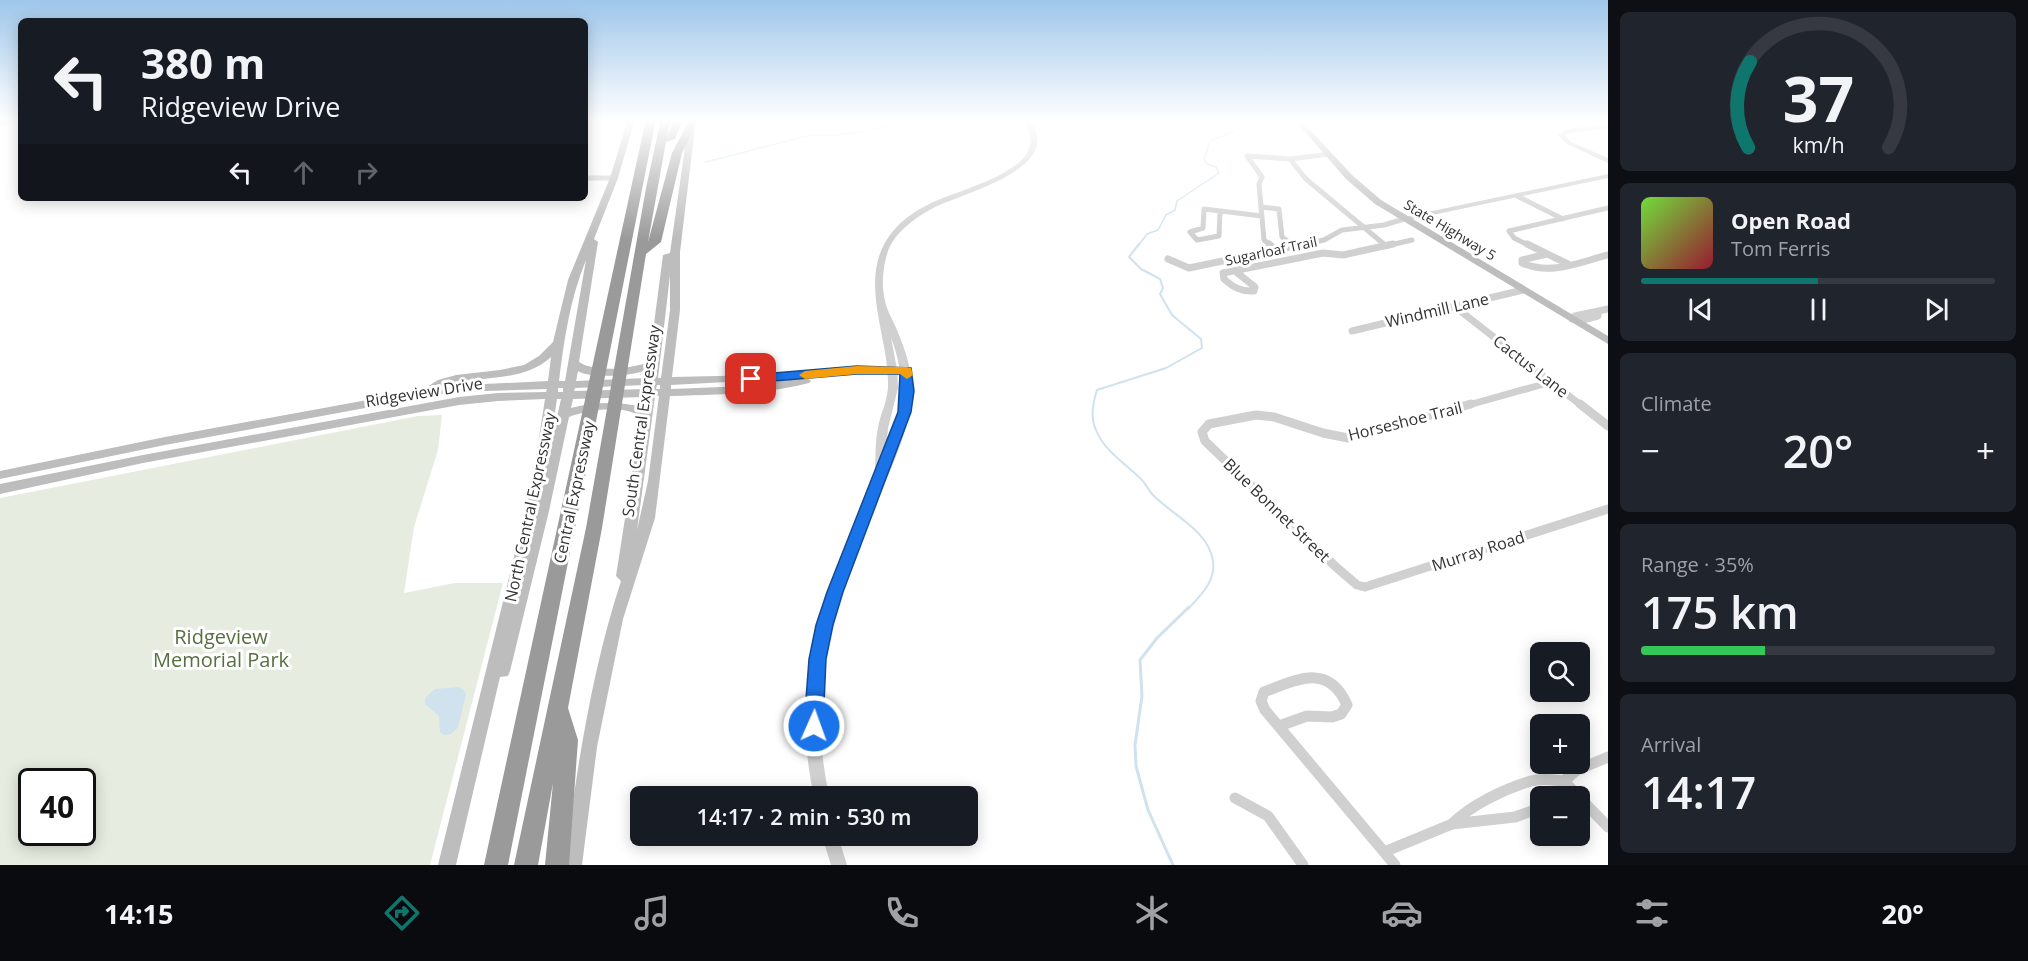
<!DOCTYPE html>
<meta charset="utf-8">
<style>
body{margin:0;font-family:"Open Sans",sans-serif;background:#20242c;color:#f1f3f6;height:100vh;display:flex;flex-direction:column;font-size:22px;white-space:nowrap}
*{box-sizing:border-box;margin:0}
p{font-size:20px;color:#9ea1a6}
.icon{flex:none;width:33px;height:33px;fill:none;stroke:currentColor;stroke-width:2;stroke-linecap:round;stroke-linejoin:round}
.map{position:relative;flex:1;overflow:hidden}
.side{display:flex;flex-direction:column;gap:12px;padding:12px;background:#0d0f14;width:420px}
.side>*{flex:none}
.top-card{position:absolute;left:18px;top:18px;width:570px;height:183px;border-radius:9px;box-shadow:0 3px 15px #0003;background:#171b24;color:#f1f3f6;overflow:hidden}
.fabs{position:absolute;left:1530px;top:642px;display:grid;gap:12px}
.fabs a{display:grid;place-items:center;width:60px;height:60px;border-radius:9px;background:#171b24;box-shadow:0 3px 15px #0003;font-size:30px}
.speed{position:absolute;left:18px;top:768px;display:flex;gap:12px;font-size:30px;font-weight:700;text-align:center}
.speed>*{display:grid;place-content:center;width:78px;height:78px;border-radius:50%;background:#171b24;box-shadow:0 3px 15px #0003;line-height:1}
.speed .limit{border:3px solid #111;border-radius:9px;background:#fff;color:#111}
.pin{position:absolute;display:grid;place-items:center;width:51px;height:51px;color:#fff;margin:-26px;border-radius:12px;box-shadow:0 3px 9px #0006}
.me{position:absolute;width:66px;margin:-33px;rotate:2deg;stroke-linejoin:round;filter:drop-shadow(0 0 4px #0008)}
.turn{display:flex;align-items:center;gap:21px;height:126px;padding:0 24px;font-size:27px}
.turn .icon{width:78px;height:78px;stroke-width:2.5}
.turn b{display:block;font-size:42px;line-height:51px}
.lanes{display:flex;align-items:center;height:57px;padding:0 24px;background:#0003;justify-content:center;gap:30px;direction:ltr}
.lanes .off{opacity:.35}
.big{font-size:45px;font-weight:600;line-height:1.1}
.side .tile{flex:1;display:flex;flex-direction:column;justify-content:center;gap:9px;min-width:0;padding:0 21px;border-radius:9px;background:#20242c}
.side .dial{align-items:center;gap:0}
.dial svg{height:156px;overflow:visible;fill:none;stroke:#363941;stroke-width:7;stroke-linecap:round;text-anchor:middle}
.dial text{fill:#f1f3f6;stroke:none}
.song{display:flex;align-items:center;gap:18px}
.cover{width:72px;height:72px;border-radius:9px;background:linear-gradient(135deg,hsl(100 70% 55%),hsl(350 70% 35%))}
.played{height:6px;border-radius:3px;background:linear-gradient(90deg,#0f766e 50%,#363941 50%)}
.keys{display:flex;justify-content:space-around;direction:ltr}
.heat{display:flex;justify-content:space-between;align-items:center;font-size:33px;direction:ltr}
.charge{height:9px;border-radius:4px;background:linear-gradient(90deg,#34c759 35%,#363941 0)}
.trip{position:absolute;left:630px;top:786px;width:348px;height:60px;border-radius:9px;background:#171b24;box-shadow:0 3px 15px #0003;font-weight:600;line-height:60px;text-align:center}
.tabs{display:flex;height:96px;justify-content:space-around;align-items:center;background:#090b0e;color:#9ea1a6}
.tabs .icon{width:42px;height:42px}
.tabs .active{color:#0f766e}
.tabs b{font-size:27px;color:#f1f3f6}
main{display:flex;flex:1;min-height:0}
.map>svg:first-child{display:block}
.green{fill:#e6ecdf;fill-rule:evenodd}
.water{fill:#cfe2ee}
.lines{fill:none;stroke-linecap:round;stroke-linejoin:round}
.stream-far2{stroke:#cfe2ee;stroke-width:1.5}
.stream-far1{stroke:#cfe2ee;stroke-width:2}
.stream{stroke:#cfe2ee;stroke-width:3}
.minor-far3{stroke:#d0d0d0;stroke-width:5}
.minor-far2{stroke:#d0d0d0;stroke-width:7}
.minor-far1{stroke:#d0d0d0;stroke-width:9}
.minor{stroke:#d0d0d0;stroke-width:11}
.tertiary{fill:#d0d0d0;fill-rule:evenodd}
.secondary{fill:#bdbdbd;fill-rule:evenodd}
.motorway{fill:#9a9a9a;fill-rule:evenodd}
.route{fill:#1a73e8;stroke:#114b97;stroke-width:1.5}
.slow{fill:#f59e0b}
.labels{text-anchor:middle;stroke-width:6;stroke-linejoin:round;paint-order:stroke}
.far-street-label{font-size:14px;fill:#333;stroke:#fff}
.street-label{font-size:16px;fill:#333;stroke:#fff}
.near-park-label{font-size:20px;fill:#56703f;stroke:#fff}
</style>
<main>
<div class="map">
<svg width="1608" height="865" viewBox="0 0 1608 865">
<rect width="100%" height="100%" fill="#fff"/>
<!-- green -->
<path class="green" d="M442,415L438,450L414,527L404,593L455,583H503L430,865H0V498L418,416ZM32,782H82V832H32Z"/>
<!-- water -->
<path class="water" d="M458,687L464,690L466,694L458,727L451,734L444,735L440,732L439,716L425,704V698L435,689Z"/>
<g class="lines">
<!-- stream-far2 -->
<path class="stream-far2" d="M1176,119H1179
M1185,120L1250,119
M706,162L810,135H838L866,131L914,119
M1138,246L1147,234L1158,230L1166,215L1175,210L1177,201L1219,173L1216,167L1207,164L1204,159L1210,141L1235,131L1245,119"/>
<!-- stream-far1 -->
<path class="stream-far1" d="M1139,244L1129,257L1141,269L1160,279L1163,288L1160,294L1172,315L1201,339L1202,348L1166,368L1097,390C1093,403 1090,417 1096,430C1104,450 1124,463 1139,477C1145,482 1148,490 1153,495C1172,515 1210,531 1213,562C1216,581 1200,596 1188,609"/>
<!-- stream -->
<path class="stream" d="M1173,865L1148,810L1136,766L1135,745L1142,696L1140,660L1157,638L1189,607"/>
<!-- minor-far3 -->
<path class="minor-far3" d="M1290,159L1306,179L1385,245
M585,178H614
M1517,196L1563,219
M1261,207L1279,209L1282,237L1294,246
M1220,211L1219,236L1197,240L1190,232L1203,228L1204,209L1262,216
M1271,246L1264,240L1259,184L1262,177L1247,156L1290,159L1329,154
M1297,246L1324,240L1342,230L1384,225L1404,219
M1386,246L1412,240
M1530,246L1514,238L1509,231L1608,208"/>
<!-- minor-far2 -->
<path class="minor-far2" d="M1269,244L1276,250
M1292,244L1295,246
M1527,244L1568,264
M1547,254L1522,260V263C1551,276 1580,262 1608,255
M1168,259L1189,268L1304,244
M1235,271L1255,287L1254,291C1241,292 1233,287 1224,279L1223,273L1323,253L1343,255L1393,244
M1454,306L1582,406
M1572,319L1575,316L1608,309
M1572,319L1583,320L1598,316V312
M1352,331L1523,290
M1465,406L1551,382"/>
<!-- minor-far1 -->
<path class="minor-far1" d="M1471,404L1348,438L1323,433L1274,417L1256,415L1209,424L1202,432L1205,441L1336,567L1357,585L1365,587L1608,509
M1580,404L1608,426"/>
<!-- minor -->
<path class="minor" d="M1279,726L1307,716L1332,717L1341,714L1347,705C1329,663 1298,679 1264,692L1261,701L1265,710L1395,865
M1564,781L1577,770L1608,757
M1564,781L1578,796
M1235,798L1268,816L1303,865
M1580,798L1608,827
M1452,824C1471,805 1504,789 1531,781C1542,778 1553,780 1564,781
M1384,852L1452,824L1515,817L1540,808"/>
<!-- tertiary -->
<path class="tertiary" d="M1024,119H1030C1032,124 1036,130 1037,135C1045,174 958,195 933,208C915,218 895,232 888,251C883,266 881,285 885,301C887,311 893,320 897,330C907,354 915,378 911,404C906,440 888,474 875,507C856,553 835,599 826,647C816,697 819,747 829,796H814C803,748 802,694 813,645C826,585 853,528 877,472L875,469C876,455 875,441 878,428C880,415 887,402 888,388C890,335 854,276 894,230C904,218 917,210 931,203C955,192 1020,175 1029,149C1033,138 1028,129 1024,119ZM891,338C907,378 902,413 886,451L888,428L898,388L897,369Z
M1608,124V128L1570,133L1565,135L1571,142L1608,158V163L1567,144L1558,135L1568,129Z
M1608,174V178L1404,221L1400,219L1404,217Z
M822,836H838L847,865H831Z"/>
<!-- secondary -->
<path class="secondary" d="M14,119H21V121L0,126V122Z
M628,119H635L618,178L594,239L598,242L579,362C596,373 630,369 649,362L663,255L670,253L689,119H696L680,252V310L672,377L766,375L857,367L907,368L913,371L907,374L857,373L807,378L811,381L809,383C763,395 717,394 670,396L655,518L623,619L597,747L582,865H564C577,769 591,673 621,581L616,576L641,416C621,405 590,409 569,417L549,511L510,671L508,676L500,677L456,865H438L531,488L545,399L498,401L459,405L143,463L0,494V484L143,455L459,397L498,393L546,392L547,389L452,392L165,445L0,479V471L165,437L422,390L438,380L456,375L500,370L524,365L539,356L553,342L568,280L610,178ZM586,260L565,381H559C564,340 570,299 586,260ZM670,275V310L661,378H658ZM551,357L548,381L445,386C479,374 522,384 551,357ZM647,370L646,378L576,381L578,371C590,379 634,376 647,370ZM801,378L747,386L671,389V385ZM645,385V389L574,391L575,388ZM657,385H660V389H656ZM558,388H563V392H558ZM655,396H659L648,481L637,530ZM644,397L642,407C618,401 595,402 571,408L573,399ZM557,399H561L548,458Z
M1294,119H1300L1352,175L1381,200L1608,336V344L1375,204L1346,179Z"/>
<!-- motorway -->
<path class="motorway" d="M0,119H16L0,124Z
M646,119H656L508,865H484Z
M661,119H671L667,136L674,119H683L675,139L666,142L648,242L672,153L690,119L698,120L682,153L661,242L646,254L602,528L568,708L578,740L569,865H545L553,783L538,865H514L586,528L646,188Z"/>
</g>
<!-- sky -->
<linearGradient id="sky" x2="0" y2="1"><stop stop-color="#9ec6ea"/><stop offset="0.5" stop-color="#fff"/><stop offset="1" stop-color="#fff" stop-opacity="0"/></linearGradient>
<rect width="1608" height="240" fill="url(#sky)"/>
<!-- route -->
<path class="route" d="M857,366L911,368L914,391L911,412L843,592L833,625L826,659L823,726L820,732L814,735L807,732L804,726L809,659L816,625L827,592L898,412L900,374H857L751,383L745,379L751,375Z"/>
<!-- slow -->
<path class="slow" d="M857,366L906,367L911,368L913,375L907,379L900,374H857L805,379L799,375L805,371Z"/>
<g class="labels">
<!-- far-street labels -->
<g class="far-street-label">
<text transform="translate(1450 230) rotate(31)" y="5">State Highway 5</text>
<text transform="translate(1271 251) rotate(-12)" y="5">Sugarloaf Trail</text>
</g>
<!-- street labels -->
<g class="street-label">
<text transform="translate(1437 310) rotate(-13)" y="6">Windmill Lane</text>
<text transform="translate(1531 366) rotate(38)" y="6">Cactus Lane</text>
<text transform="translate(424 392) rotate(-9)" y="6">Ridgeview Drive</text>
<text transform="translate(641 421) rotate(-82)" y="6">South Central Expressway</text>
<text transform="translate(1405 421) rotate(-14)" y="6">Horseshoe Trail</text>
<text transform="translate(574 492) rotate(-78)" y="6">Central Expressway</text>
<text transform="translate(530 507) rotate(-78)" y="6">North Central Expressway</text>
<text transform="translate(1277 510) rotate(44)" y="6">Blue Bonnet Street</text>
<text transform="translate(1478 551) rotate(-18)" y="6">Murray Road</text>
</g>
<!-- near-park labels -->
<g class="near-park-label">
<text x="221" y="644">Ridgeview<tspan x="221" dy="23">Memorial Park</tspan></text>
</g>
</g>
</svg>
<div class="fabs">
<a><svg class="icon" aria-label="search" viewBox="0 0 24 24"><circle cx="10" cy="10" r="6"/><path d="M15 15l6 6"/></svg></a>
<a>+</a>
<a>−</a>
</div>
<div class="speed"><div class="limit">40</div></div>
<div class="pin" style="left:751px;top:379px;background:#d93025"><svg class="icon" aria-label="arrive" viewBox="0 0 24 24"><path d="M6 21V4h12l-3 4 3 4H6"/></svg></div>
<svg class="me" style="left:814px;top:726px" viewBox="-20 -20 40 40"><circle r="17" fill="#1a73e8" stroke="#fff" stroke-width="3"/><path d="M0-11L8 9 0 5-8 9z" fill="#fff"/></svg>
<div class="trip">14:17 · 2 min · 530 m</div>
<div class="top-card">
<div class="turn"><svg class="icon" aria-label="left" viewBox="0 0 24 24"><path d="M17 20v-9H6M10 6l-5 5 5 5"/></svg><div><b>380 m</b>Ridgeview Drive</div></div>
<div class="lanes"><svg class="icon" aria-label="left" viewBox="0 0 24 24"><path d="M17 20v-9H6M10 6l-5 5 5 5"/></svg><svg class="icon off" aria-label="ahead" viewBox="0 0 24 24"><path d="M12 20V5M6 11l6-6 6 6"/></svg><svg class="icon off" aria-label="right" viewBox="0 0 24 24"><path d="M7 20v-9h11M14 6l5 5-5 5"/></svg></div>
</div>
</div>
<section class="side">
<div class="tile dial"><svg viewBox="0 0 100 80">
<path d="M14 69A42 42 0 1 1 86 69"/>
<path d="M14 69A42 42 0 0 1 15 25" stroke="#0f766e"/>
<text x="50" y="56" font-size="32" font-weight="700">37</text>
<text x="50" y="72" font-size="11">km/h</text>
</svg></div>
<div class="tile">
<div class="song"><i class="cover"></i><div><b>Open Road</b><p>Tom Ferris</p></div></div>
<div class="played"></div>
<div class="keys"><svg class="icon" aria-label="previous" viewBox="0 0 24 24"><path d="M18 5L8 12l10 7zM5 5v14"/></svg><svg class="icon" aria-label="pause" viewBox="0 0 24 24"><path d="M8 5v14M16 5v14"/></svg><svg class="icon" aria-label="next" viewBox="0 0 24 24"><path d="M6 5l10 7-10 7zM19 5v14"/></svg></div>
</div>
<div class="tile"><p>Climate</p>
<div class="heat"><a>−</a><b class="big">20°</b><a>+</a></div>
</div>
<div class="tile"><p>Range · 35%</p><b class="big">175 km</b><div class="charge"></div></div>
<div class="tile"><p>Arrival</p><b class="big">14:17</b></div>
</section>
</main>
<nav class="tabs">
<b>14:15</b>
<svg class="icon active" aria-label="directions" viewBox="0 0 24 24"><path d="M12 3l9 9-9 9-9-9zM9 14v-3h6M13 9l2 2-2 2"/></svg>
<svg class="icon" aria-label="music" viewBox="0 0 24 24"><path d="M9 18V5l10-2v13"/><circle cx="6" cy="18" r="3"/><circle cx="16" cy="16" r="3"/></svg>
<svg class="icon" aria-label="phone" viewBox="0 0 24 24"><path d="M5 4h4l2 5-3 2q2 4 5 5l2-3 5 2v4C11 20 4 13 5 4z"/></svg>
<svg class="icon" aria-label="climate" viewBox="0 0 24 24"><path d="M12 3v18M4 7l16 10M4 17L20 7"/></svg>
<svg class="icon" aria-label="car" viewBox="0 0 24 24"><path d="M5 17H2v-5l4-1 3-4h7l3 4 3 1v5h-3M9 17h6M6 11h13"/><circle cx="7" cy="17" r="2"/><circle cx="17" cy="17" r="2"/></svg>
<svg class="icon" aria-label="filters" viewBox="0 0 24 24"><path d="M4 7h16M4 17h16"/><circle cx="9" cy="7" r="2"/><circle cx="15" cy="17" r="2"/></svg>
<b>20°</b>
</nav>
